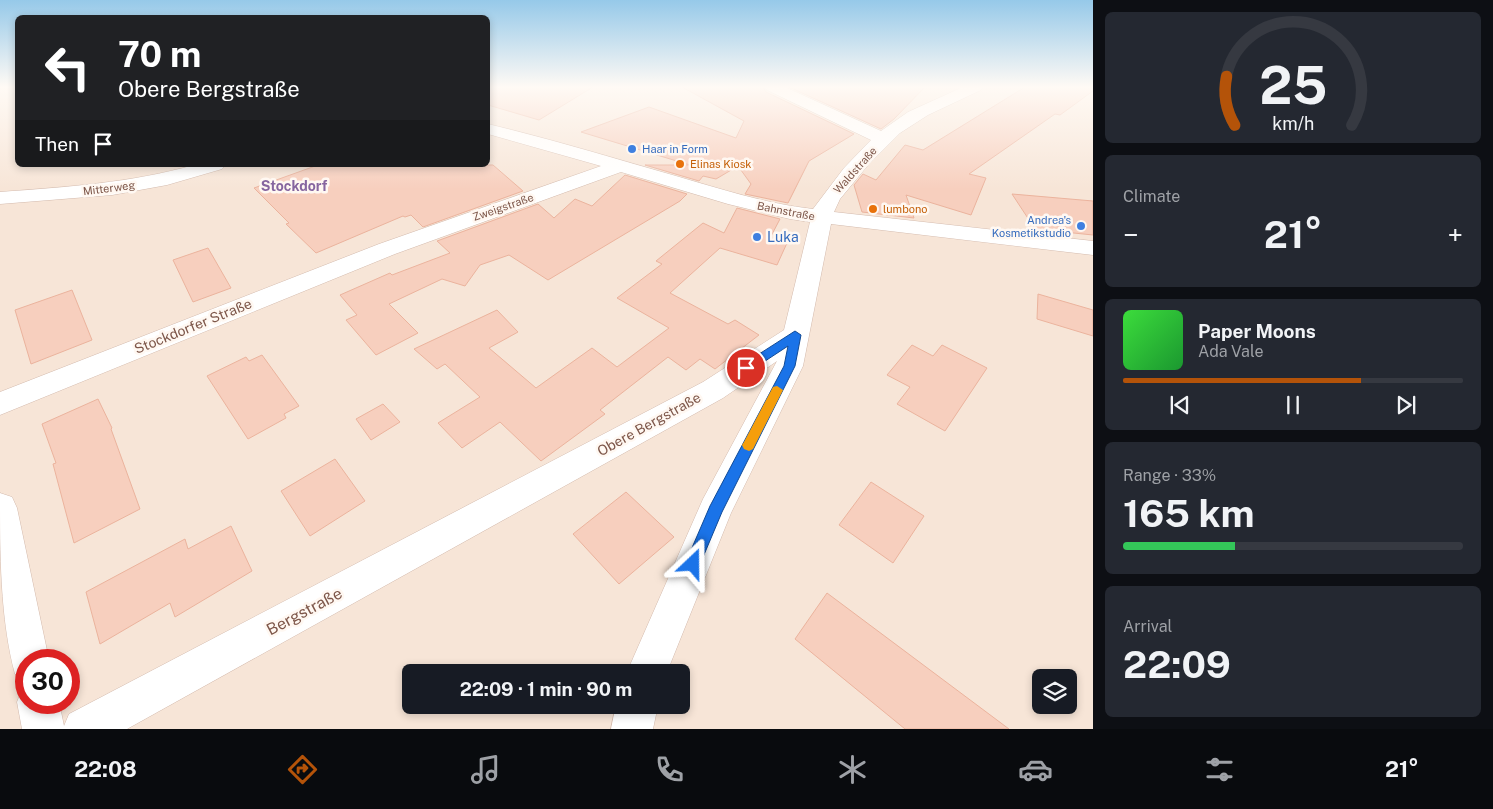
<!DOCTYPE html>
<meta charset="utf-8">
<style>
body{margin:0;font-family:"Public Sans",sans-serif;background:#242831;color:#f1f3f6;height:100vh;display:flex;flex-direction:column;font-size:19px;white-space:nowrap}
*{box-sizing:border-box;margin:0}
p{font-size:16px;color:#9ea1a6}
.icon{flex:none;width:28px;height:28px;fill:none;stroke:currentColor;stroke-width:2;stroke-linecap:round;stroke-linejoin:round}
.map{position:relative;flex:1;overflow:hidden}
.panel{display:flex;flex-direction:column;gap:12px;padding:12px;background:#0d0f14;width:400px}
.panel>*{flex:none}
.guide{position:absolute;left:15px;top:15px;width:475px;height:152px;border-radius:8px;box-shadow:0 2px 8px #0003;background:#202124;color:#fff;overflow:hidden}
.tools{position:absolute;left:1032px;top:669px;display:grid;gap:10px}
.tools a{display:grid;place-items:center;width:45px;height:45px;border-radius:8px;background:#171b24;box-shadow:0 2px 8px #0003;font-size:25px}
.speed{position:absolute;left:15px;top:649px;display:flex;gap:10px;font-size:25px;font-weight:700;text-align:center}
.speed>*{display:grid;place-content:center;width:65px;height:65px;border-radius:50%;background:#171b24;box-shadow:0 2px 8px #0003;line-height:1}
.speed .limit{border:8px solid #d22;background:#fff;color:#111}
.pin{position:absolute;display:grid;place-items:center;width:42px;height:42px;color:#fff;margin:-21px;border:2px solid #fff;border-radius:50%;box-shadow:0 1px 5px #0007}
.me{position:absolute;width:55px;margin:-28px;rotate:23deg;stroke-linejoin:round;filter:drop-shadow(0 0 4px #0008)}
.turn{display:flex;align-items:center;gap:18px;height:105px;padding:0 20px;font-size:22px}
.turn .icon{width:65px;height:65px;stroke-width:2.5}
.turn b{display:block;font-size:35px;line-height:42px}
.then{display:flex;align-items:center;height:48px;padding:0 20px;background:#0003;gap:10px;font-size:19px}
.big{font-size:38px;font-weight:700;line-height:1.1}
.panel .tile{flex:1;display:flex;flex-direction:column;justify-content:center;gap:8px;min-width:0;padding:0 18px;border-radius:8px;background:#242831}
.panel .dial{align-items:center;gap:0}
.dial svg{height:130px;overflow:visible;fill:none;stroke:#363941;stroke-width:7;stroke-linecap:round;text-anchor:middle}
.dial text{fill:#f1f3f6;stroke:none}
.song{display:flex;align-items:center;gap:15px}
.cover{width:60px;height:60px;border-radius:8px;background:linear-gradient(135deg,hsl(120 70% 55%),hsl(130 70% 35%))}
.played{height:5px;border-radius:2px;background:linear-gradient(90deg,#b45309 70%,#363941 70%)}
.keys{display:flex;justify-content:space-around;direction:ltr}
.heat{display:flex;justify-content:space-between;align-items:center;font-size:28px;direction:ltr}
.charge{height:8px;border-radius:4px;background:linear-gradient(90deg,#34c759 33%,#363941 0)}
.trip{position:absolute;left:402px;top:664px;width:288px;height:50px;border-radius:8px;background:#171b24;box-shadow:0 2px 8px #0003;font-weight:700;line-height:50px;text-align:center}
.menu{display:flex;height:80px;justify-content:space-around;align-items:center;background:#090b0e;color:#9ea1a6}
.menu .icon{width:35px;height:35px}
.menu .active{color:#b45309}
.menu b{font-size:22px;color:#f1f3f6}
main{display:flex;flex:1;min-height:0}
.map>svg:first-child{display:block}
.residential{fill:#f7e5d7;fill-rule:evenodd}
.building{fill:#f7cfbe;stroke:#ebb39d}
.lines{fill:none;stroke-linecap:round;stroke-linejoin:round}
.street-casing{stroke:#d3baad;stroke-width:1}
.street{fill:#fff;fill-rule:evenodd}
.route{fill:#1a73e8;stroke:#114b97}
.slow{fill:#f59e0b}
.shop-dot{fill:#3f7fe0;stroke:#fff8f2;stroke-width:2}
.food-dot{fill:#e8710a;stroke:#fff8f2;stroke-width:2}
.labels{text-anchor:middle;stroke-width:5;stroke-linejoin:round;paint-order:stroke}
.far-shop-label{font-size:11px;fill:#366cbe;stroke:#fff8f2;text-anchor:start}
.far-food-label{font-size:11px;fill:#c56008;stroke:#fff8f2;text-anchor:start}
.far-street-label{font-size:11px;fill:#7d5649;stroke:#fff8f2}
.far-quarter-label{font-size:14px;font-weight:bold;fill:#86659f;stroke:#fff8f2}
.shop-label{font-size:14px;fill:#366cbe;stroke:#fff8f2;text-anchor:start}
.street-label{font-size:14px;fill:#7d5649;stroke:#fff8f2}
.near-street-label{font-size:16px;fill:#7d5649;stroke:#fff8f2}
</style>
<main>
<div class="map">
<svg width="1093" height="729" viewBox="0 0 1093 729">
<rect width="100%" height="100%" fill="#fef4e9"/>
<!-- residential -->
<path class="residential" d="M0,87H17L18,165H488V87H1093V729H0ZM26,660H69V702H26ZM411,672H681V705H411ZM1041,678H1069V705H1041Z"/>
<!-- building -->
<path class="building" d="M488,87H593L539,120L488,105Z
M682,87H763L766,92L854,134L809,161L788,203L745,194L751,184L738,166L716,179L703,176L699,181L645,165H690L581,132L649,107L736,138L744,121Z
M789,87H925L894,119L881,129Z
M1025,87H1093V91L1060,115L1055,114L969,174L986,178L971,215L906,195L914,218L862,212L854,185L863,174L876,180L905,145L923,150Z
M318,165H493L523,191L423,227L411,215L405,217L403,216L316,253L286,224L289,223L254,188Z
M625,175L687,194L680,201L548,280L509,255L480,265L465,286L442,279L389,304L418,333L376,355L346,320L357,315L340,295L390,273L392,275L450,253L437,241L538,204L554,218L575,199L592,206Z
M1012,194L1093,201V235L1035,229Z
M737,208L780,219L770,238L787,243L777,265L720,248L670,293L728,324L735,320L759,335L715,369L700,359L686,370L668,357L600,410L605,414L541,461L500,422L462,448L438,423L480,397L445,364L437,369L414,349L497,310L518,332L489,348L536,388L592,348L617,367L669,328L617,298L662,264L656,261L703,223L724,233Z
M208,248L231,288L193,302L173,260Z
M72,290L92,340L31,364L15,310Z
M1038,294L1093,310V336L1037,319Z
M912,345L933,356L942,345L987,368L945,431L897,404L910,387L887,375Z
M262,355L299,406L284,414L286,418L248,439L207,376L246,357L249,361Z
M98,399L112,428L111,429L140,509L74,543L53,464L56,463L42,424Z
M383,404L400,422L371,440L356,419Z
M335,459L365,501L310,536L281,491Z
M871,482L924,516L893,563L839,525Z
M626,492L674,537L619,584L573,534Z
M231,526L252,571L175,617L170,603L100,644L86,592L185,539L188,549Z
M827,593L914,658L1009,729H905L795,639Z"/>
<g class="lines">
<!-- street casing -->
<g class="street-casing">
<path id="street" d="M765,87H785L881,131L908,112L963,87H983L981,90L928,115L900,133L868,165L840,199L834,212L1093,241V255L831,224L803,366L731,513L667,672H627L703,499L777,361L723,398L127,729H22L17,702L23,687L26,686V702H59L64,726L69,714L703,382L784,330L810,222L790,219L728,204L621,172L395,254L0,415V392L379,244L601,166L488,134V124C551,139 613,158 676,176C721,189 766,204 813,209L844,168L871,140L767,90Z
M194,165H225L222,169L167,185L112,195L0,204V192C66,187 131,183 194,165Z
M0,493L12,497L17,508L49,660H26V679L15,674C0,619 0,552 0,493Z
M616,705H658L653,729H611Z"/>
</g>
<!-- street -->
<use href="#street" class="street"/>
</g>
<!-- sky -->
<linearGradient id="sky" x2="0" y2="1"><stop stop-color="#96c9e9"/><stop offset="0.46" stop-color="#fffaf5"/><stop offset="1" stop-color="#fffaf5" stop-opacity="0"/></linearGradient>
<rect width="1093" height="189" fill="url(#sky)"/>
<!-- route -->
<path class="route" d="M795,331L801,335L795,366L722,512L698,569L693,571L687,569L685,564L710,506L784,366L788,346L750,371H742L740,368L742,365Z"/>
<!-- slow -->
<path class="slow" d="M777,386L783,390L753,449L749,451L744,449L742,445L744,442L773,387Z"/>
<!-- markers -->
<g class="shop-dot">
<circle cx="632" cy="149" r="5"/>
<circle cx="1081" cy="226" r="5"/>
<circle cx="757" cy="237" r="5"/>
</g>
<g class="food-dot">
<circle cx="680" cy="164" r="5"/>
<circle cx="873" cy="209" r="5"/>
</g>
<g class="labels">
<!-- far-shop labels -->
<g class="far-shop-label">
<text x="642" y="153">Haar in Form</text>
<text x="1071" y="224" text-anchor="end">Andrea's<tspan x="1071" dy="13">Kosmetikstudio</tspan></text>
</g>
<!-- far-food labels -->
<g class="far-food-label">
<text x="690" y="168">Elinas Kiosk</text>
<text x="883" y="213">lumbono</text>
</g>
<!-- far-street labels -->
<g class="far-street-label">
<text transform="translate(855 170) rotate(-48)" y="4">Waldstraße</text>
<text transform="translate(109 188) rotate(-7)" y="4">Mitterweg</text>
<text transform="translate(503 207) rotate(-19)" y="4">Zweigstraße</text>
<text transform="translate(786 211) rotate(11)" y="4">Bahnstraße</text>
</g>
<!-- far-quarter labels -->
<g class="far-quarter-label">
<text x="294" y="191">Stockdorf</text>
</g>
<!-- shop labels -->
<g class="shop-label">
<text x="767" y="242">Luka</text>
</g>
<!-- street labels -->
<g class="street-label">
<text transform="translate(193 326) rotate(-22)" y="5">Stockdorfer Straße</text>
<text transform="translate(649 424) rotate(-29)" y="5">Obere Bergstraße</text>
</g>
<!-- near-street labels -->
<g class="near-street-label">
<text transform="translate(304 611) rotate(-28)" y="6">Bergstraße</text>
</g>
</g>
</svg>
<div class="tools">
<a><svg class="icon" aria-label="layers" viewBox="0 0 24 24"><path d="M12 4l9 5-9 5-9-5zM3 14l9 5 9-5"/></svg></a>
</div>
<div class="speed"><div class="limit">30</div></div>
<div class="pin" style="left:746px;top:368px;background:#d93025"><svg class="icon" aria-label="arrive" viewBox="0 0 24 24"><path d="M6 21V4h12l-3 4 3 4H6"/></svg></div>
<svg class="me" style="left:693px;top:564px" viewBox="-20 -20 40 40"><path d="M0-17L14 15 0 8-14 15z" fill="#1a73e8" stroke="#fff" stroke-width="4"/></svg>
<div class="trip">22:09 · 1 min · 90 m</div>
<div class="guide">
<div class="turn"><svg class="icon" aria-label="left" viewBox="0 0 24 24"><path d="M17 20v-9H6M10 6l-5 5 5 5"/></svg><div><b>70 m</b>Obere Bergstraße</div></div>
<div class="then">Then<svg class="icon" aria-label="arrive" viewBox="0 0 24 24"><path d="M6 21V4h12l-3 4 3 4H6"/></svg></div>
</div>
</div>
<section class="panel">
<div class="tile dial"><svg viewBox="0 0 100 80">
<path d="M14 69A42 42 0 1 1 86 69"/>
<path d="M14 69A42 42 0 0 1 9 39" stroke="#b45309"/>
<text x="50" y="56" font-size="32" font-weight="700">25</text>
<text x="50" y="72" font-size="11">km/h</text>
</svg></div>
<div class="tile"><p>Climate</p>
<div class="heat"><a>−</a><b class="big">21°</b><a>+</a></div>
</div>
<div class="tile">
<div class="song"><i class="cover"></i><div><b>Paper Moons</b><p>Ada Vale</p></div></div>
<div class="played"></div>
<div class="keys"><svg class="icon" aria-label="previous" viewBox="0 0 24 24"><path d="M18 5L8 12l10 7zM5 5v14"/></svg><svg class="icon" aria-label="pause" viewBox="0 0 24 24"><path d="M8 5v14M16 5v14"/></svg><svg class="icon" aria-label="next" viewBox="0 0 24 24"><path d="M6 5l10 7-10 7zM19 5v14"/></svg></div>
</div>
<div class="tile"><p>Range · 33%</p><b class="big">165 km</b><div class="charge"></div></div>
<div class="tile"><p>Arrival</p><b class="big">22:09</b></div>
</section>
</main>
<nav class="menu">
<b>22:08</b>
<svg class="icon active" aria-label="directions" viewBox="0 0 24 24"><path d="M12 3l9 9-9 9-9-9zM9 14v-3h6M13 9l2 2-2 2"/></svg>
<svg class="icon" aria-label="music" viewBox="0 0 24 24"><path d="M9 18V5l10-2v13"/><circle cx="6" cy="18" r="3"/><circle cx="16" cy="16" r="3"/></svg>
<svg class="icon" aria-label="phone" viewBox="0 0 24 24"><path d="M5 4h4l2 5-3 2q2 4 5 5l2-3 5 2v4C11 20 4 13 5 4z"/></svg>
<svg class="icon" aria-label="climate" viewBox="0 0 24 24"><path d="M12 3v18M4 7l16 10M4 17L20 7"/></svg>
<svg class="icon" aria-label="car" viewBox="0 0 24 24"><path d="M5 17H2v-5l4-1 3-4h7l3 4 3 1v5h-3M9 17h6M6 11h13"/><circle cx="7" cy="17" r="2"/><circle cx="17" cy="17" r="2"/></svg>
<svg class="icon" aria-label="filters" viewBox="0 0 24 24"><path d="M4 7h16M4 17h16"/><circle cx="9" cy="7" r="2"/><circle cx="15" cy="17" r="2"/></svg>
<b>21°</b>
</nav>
